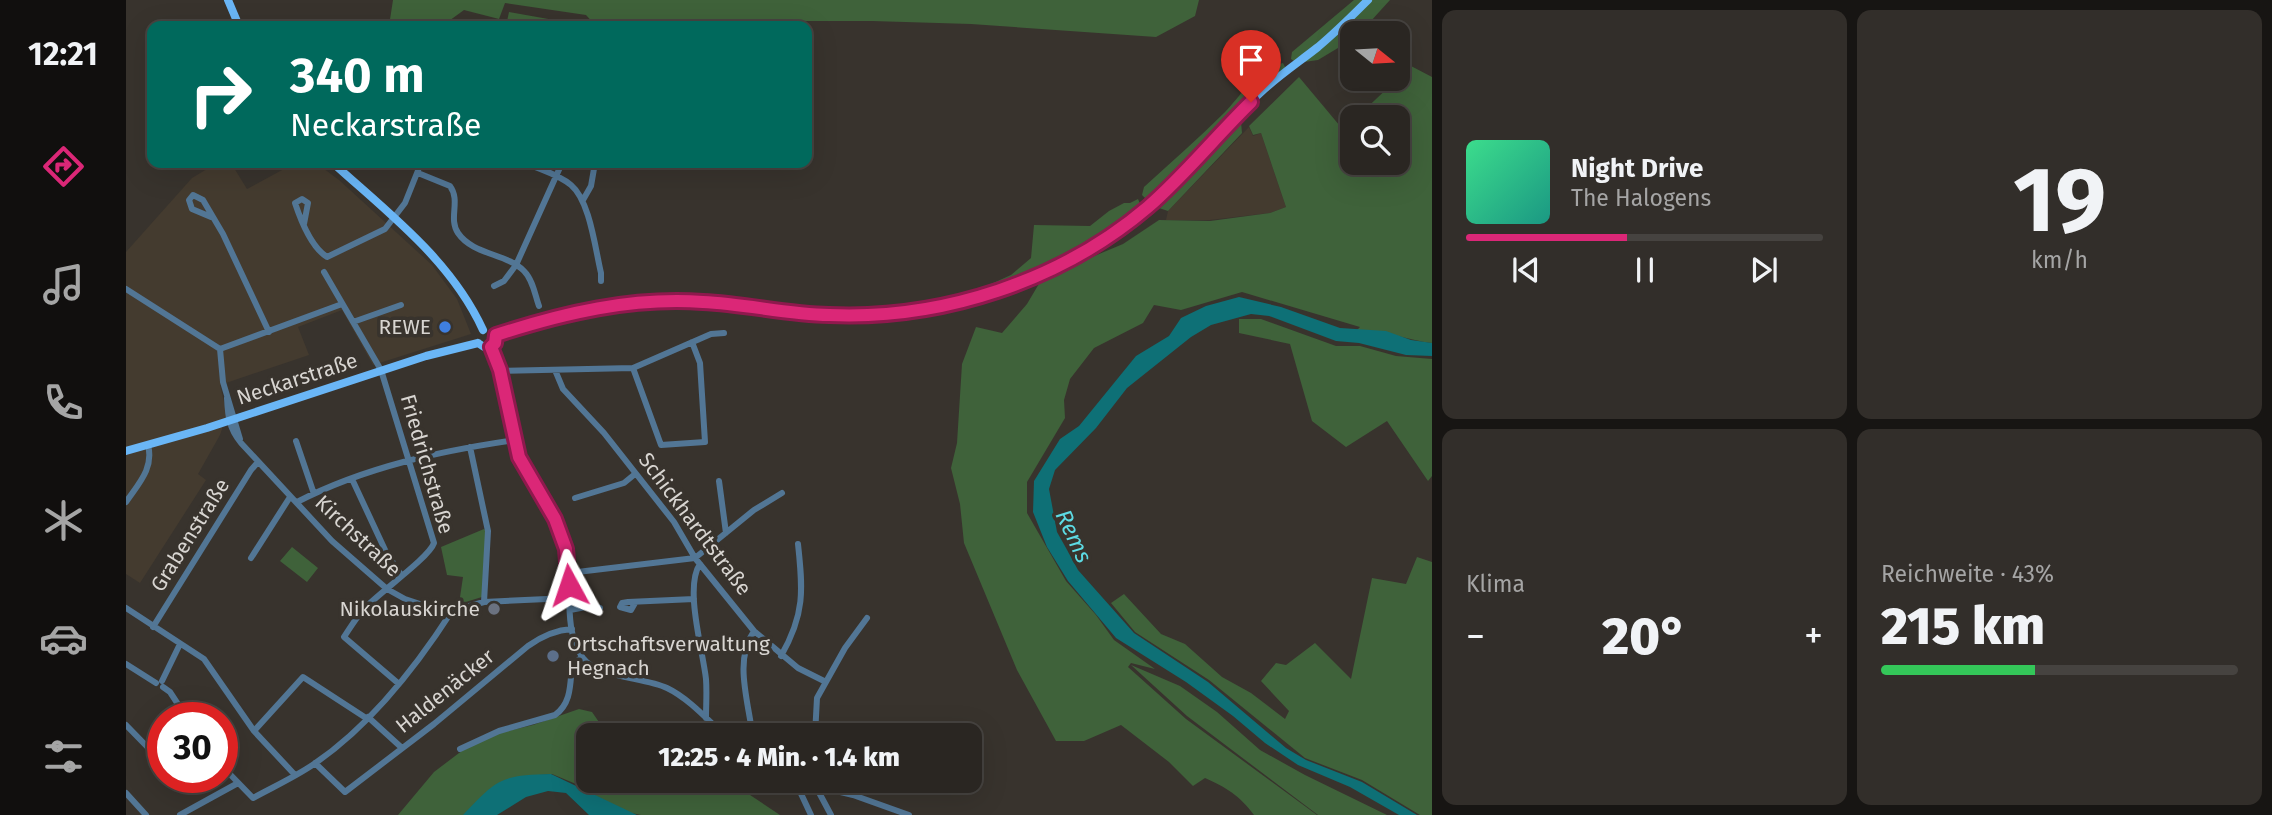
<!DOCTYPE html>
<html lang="de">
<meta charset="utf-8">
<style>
body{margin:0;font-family:"Fira Sans",sans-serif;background:#322e2a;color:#f1f3f6;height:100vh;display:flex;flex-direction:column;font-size:26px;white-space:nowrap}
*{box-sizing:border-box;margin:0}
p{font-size:23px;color:#a5a5a5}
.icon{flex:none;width:38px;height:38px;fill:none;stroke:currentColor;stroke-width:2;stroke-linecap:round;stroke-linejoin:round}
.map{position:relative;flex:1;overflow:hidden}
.side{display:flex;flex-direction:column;gap:10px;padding:10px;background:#171513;width:840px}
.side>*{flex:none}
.top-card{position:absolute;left:21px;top:21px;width:665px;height:147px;border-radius:14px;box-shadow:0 7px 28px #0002,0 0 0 2px #464340;background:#00695c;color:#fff;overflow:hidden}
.needle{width:46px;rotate:108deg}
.controls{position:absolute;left:1214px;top:21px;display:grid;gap:14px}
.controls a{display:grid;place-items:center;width:70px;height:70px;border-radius:14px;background:#2a2622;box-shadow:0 7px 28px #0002,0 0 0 2px #464340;font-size:35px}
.speed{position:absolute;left:21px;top:702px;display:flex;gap:14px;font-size:35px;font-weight:700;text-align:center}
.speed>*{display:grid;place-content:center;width:91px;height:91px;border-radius:50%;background:#2a2622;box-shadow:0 7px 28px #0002,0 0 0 2px #464340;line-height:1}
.speed .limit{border:10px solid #d22;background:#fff;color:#111}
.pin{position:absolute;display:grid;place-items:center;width:60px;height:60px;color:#fff;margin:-72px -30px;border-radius:50% 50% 50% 0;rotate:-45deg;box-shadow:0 0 7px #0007}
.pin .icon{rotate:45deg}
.me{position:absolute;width:77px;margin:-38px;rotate:355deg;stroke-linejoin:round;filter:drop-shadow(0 0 5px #0008)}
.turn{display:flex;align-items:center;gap:24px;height:147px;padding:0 28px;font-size:32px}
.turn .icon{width:91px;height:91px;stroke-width:2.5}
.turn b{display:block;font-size:49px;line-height:60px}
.big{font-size:52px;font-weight:800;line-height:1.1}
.side .card{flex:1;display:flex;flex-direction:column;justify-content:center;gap:10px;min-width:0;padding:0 24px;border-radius:14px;background:#322e2a}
.side .dial{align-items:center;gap:0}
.dial b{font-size:91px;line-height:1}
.song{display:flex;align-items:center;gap:21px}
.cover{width:84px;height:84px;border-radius:10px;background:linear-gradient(135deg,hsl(150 70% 55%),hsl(170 70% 35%))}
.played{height:7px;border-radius:4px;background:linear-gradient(90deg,#db2777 45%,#464340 45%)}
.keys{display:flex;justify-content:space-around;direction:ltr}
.heat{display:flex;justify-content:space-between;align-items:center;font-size:38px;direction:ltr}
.charge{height:10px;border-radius:5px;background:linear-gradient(90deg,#34c759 43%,#464340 0)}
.side .tiles{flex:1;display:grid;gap:10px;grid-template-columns:repeat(2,1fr)}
.trip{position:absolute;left:450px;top:723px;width:406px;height:70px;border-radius:14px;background:#2a2622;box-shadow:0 7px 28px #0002,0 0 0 2px #464340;font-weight:800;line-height:70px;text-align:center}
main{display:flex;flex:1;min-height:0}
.dock{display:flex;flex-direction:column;width:126px;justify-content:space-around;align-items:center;background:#110f0e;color:#a5a5a5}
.dock .icon{width:49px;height:49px}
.dock .on{color:#db2777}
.dock b{font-size:32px;color:#f1f3f6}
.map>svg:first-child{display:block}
.built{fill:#443b2f}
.green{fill:#3f623a}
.water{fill:#0e7076}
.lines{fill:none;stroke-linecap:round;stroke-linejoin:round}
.minor{stroke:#527695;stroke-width:6}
.major{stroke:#6ab6f6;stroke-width:8}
.route-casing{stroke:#8e194d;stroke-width:18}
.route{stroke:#db2777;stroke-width:12}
.shop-dot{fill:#3f7fe0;stroke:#38332d;stroke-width:2.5}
.worship-dot{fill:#6b7280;stroke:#38332d;stroke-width:2.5}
.service-dot{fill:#5c6f8a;stroke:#38332d;stroke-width:2.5}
.labels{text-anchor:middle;stroke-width:7;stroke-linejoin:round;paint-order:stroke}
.poi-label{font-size:21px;fill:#d8d5d1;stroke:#38332d;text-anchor:end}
.street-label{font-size:21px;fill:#d8d5d1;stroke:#38332d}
.water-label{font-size:23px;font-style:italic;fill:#5ddbe4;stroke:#38332d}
</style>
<main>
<nav class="dock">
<b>12:21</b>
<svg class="icon on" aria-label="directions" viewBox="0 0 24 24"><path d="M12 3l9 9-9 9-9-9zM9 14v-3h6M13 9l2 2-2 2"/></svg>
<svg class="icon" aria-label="music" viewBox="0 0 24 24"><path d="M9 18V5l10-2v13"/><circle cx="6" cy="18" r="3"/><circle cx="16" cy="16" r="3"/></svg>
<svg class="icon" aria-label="phone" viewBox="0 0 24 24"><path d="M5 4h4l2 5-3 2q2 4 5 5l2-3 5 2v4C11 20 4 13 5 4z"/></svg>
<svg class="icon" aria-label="climate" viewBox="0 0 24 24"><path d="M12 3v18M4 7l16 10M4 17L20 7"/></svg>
<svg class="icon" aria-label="car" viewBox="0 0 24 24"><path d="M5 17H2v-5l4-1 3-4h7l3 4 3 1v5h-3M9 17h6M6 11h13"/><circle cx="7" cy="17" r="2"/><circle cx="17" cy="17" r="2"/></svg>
<svg class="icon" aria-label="filters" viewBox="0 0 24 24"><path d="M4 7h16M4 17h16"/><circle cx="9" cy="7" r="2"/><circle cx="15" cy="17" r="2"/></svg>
</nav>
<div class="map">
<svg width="1306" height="815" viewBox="0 0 1306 815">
<rect width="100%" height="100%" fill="#38332d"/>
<!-- built -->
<path class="built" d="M1123,127L1127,136L1135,133L1160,207L1144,213L1084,220H1040L1042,211Z
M91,163H105L121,189L169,163H190L213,180L306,265L331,299L345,334L247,365L216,310L172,327L183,355L94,385L101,414L94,435L72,474L80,480L14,583L0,574V252L66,178Z"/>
<!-- green -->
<path class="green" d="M267,0H1073L1069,16L1030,37L845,24L746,21H654L633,26H470L460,15L379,3L373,19L338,10L316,26H263Z
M1228,0H1264L1234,33H1227V39L1192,60L1171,63L1165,59L1166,52Z
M383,12L456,25V26H380Z
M1157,63L1159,67L1157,74L1029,200L1020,199L1016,195L1018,187C1045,162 1073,138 1099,112C1116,94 1131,69 1157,63Z
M1285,66L1306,77V343C1280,340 1258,329 1231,330L1234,327L1116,292L1055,310L1028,305L1017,323L968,348L944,379L938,400L939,418L901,482V513L940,581L970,615L988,640L1029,669L1005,663L1002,667L1060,719L1191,815H1128C1114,796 1100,787 1079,778L1067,786L1043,762L995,725L958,741H930L891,670L838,543L834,504L825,468L831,443L836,364L850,327L876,333L901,304L914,282L954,262L997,244L1033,220L1084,221L1144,213L1160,207L1135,133L1127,135L1123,126L1173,77L1219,132L1220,128L1227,121V163H1272V117H1231Z
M1115,122L1116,133L1042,211L1033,208Z
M1012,199L1015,206L936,263L845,299V293L885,275L905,258L908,225L964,226L983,211L998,203H1004Z
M1113,319H1135L1210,346H1234L1270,356L1306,359V476L1302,481L1261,421L1220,447L1186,421L1164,344L1113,333Z
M358,529L361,532L356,597L333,604L337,577L321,575L315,547Z
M166,547L192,568L181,582L154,561Z
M1291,557L1306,562V815H1294L1236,780L1179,758L1083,680L1009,632L985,603L998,594L1035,634L1059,644L1096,677L1125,693L1159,719L1163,711L1135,681L1150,663L1160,665L1189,643L1225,679L1246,578L1280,584Z
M1005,665L1054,686L1091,712L1134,750L1179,775L1261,815H1192L1061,716Z
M453,709L466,712L475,725L484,726L494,721L526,730L533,735H462V780L603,781L654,815H515L496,811L465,797L450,784L426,774L401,776L340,815H272L308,772L337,750L374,733L407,725Z"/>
<!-- water -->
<path class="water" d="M1113,297L1155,307L1214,328L1260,331L1285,340L1306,343V356L1280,355L1233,343L1210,341L1143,316L1125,314L1085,325L1065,337L1001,388L970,428L929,470L923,489L931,532L940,548L952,570L1008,633L1082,682L1160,748L1180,760L1236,782L1291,815H1273L1224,787L1172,765L1139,743L1107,716L1060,682L990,638L942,581L921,547L907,512L908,481L934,439L953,426L1010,356L1043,336L1055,318L1080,306Z
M425,774L511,815H463L440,793L422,791L400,797L371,815H337C371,779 375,775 425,774Z"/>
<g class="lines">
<!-- minor -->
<path class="minor" d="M400,163C415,170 432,174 445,185C464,201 469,248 475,273V281
M292,173L324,186C335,201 322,218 332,233C347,255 380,253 398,271C407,280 409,295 413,306
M457,200L465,186L469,163
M85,217L66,209L63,200L67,195L77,200L97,234L143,332
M178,224L182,203L176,199L169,203C175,221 185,247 201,257L259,229L279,203L295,163
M198,272L255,370L308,543C303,558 251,594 237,610C230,618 224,628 218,637L273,684
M368,286L378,281L390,265L436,163
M0,289L94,349
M227,322L275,305
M365,347C378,382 380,419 393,455C404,488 432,513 440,549C447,582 436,631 457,658C472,678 518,677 541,688C562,698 581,719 598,735
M94,349L216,304
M94,349L97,382L114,439
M507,368L535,445L579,442L574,363L566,342
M429,370L437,389L478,433L548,522L569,558L628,631L672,668L698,681
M374,371L507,368L585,334L598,333
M101,398C102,417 103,428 115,443L206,541L261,589L279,599L300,606L326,611L358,602L443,598
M170,441L188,494
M344,447L362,531L358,602
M226,479L260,552L275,575
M593,481L600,533
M449,498L498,483L509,474
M0,502C13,483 28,468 22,445
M171,502C239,467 314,451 389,440
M125,558L164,497
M574,564C558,587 577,651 580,679C581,692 580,705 580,718
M443,573L569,558L628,510L656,493
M509,603L505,610L494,607L496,603L502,602L568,599
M0,608L78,659L128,731L169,775
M444,610L465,606L474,608
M27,627L125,470L132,462
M655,656C679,614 677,590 672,544
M0,664L30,683
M36,681L54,644
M37,687L44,692L61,718
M242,717L276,748
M0,725L37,763
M128,731L177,677L240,718
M626,732C622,700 608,660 628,631
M689,735L691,698L719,648L741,618
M334,749L373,731L429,715C446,703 444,683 446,665L456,657
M189,763L219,792L308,724L402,646C416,636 429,630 446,629
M96,766L127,798C147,787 169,777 188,764C244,726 290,667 326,611
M665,780L727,795L783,815
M689,780V785L705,815
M670,783L685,815
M0,793L20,815
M54,815L112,783"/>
<!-- major -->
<path class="major" d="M102,0L113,26
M207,163C262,213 325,260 357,330
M370,335C438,313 505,297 577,302C625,305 672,315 720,316C825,317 942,276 1023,206C1063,171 1095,129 1134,93C1152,76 1173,62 1192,47C1210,32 1226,16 1242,0
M352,343L358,347H365L369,343L370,335
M0,451L81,428L300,356L352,343"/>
</g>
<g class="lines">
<!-- route casing -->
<g class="route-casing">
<path id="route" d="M443,585L440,549L429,519L393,457L374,370L365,347L369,343L370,335C438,313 505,297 577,302C619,304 661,314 703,315C816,320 935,281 1022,207C1059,175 1090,136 1125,102"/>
</g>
<!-- route -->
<use href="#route" class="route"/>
</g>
<!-- markers -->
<circle class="shop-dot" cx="319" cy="327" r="7"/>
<circle class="worship-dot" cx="368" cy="609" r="7"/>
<circle class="service-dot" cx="427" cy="656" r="7"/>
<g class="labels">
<!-- poi labels -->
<g class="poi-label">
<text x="305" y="334">REWE</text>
<text x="354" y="616">Nikolauskirche</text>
<text x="441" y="651" text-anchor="start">Ortschaftsverwaltung<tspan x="441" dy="24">Hegnach</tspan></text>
</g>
<!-- street labels -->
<g class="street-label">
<text transform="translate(171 379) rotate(-18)" y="7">Neckarstraße</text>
<text transform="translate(301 464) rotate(74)" y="7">Friedrichstraße</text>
<text transform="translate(569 524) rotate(53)" y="7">Schickhardtstraße</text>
<text transform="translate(64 535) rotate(-58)" y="7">Grabenstraße</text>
<text transform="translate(232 536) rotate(43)" y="7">Kirchstraße</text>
<text transform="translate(319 691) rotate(-39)" y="7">Haldenäcker</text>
</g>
<!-- water labels -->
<g class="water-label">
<text transform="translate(948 536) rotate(65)" y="8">Rems</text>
</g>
</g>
</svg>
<div class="controls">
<a><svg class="needle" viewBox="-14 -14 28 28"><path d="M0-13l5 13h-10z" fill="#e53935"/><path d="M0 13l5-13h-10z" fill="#a5a5a5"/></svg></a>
<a><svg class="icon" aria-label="search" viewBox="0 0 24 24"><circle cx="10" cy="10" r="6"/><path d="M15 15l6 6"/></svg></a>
</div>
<div class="speed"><div class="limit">30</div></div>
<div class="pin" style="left:1125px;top:102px;background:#d93025"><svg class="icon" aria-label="arrive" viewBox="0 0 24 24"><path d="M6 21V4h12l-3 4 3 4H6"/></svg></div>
<svg class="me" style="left:443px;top:585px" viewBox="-20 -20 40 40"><path d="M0-17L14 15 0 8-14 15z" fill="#db2777" stroke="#fff" stroke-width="4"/></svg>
<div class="trip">12:25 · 4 Min. · 1.4 km</div>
<div class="top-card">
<div class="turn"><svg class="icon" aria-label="right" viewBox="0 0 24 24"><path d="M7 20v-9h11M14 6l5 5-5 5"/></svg><div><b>340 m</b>Neckarstraße</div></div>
</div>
</div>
<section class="side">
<div class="tiles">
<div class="card">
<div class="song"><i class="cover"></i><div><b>Night Drive</b><p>The Halogens</p></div></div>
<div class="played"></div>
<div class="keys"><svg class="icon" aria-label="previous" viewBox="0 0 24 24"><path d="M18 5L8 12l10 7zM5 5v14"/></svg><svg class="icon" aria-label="pause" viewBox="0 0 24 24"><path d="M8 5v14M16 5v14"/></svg><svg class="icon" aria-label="next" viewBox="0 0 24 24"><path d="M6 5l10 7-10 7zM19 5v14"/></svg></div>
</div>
<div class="card dial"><b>19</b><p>km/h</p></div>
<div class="card"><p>Klima</p>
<div class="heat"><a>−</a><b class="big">20°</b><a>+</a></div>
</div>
<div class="card"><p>Reichweite · 43%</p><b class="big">215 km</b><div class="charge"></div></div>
</div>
</section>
</main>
